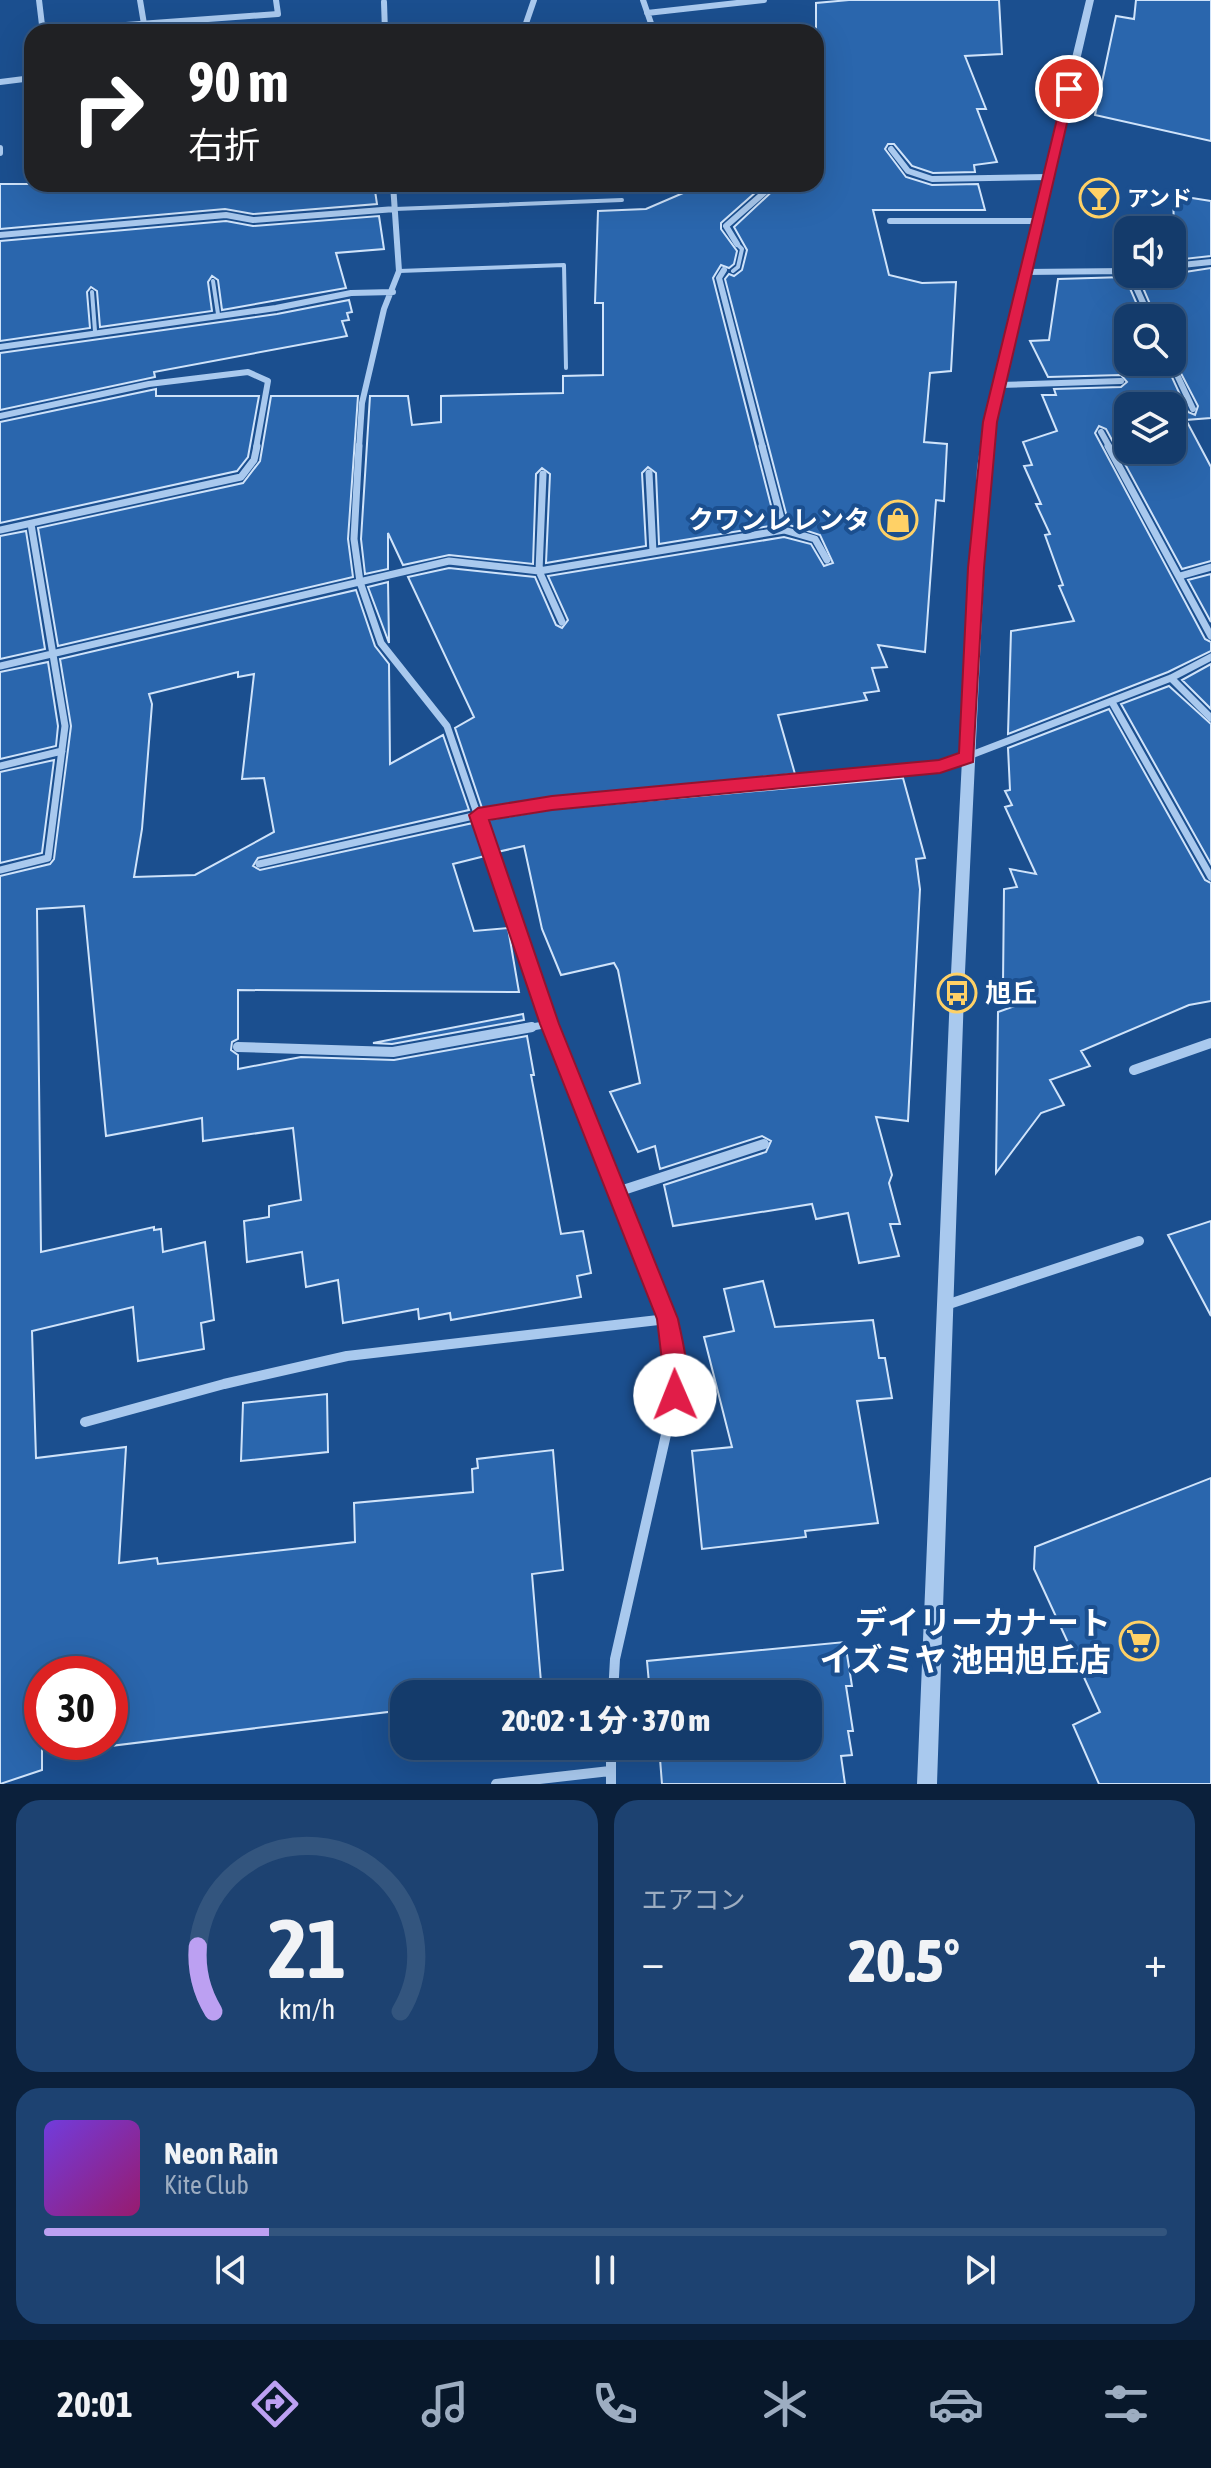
<!DOCTYPE html>
<html lang="ja">
<meta charset="utf-8">
<style>
body{margin:0;font-family:"Asap Condensed","Noto Sans JP",sans-serif;background:#1d4271;color:#f1f3f6;height:100vh;display:flex;flex-direction:column;font-size:30px;white-space:nowrap}
*{box-sizing:border-box;margin:0}
p{font-size:26px;color:#9dadc1}
.icon{flex:none;width:44px;height:44px;fill:none;stroke:currentColor;stroke-width:2;stroke-linecap:round;stroke-linejoin:round}
.map{position:relative;height:1784px;overflow:hidden}
.panel{display:flex;flex-direction:column;gap:16px;padding:16px;background:#0b203b;flex:1}
.panel>*{flex:none}
.banner{position:absolute;left:24px;top:24px;width:800px;height:168px;border-radius:24px;box-shadow:0 8px 32px #0002,0 0 0 2px #33557e;background:#202124;color:#fff;overflow:hidden}
.controls{position:absolute;left:1114px;top:216px;display:grid;gap:16px}
.controls a{display:grid;place-items:center;width:72px;height:72px;border-radius:16px;background:#143b6b;box-shadow:0 8px 32px #0002,0 0 0 2px #33557e;font-size:40px}
.speed{position:absolute;left:24px;top:1656px;display:flex;gap:16px;font-size:40px;font-weight:700;text-align:center}
.speed>*{display:grid;place-content:center;width:104px;height:104px;border-radius:50%;background:#143b6b;box-shadow:0 8px 32px #0002,0 0 0 2px #33557e;line-height:1}
.speed .limit{border:12px solid #d22;background:#fff;color:#111}
.pin{position:absolute;display:grid;place-items:center;width:68px;height:68px;color:#fff;margin:-34px;border:4px solid #fff;border-radius:50%;box-shadow:0 2px 8px #0007}
.me{position:absolute;width:88px;margin:-44px;rotate:359deg;stroke-linejoin:round;filter:drop-shadow(0 0 6px #0008)}
.turn{display:flex;align-items:center;gap:28px;height:168px;padding:0 32px;font-size:36px}
.turn .icon{width:104px;height:104px;stroke-width:2.5}
.turn b{display:block;font-size:56px;line-height:68px}
.big{font-size:60px;font-weight:800;line-height:1.1}
.panel .tile{flex:1;display:flex;flex-direction:column;justify-content:center;gap:12px;min-width:0;padding:0 28px;border-radius:24px;background:#1d4271}
.panel .dial{align-items:center;gap:0}
.dial svg{height:208px;overflow:visible;fill:none;stroke:#33557e;stroke-width:7;stroke-linecap:round;text-anchor:middle}
.dial text{fill:#f1f3f6;stroke:none}
.song{display:flex;align-items:center;gap:24px}
.cover{width:96px;height:96px;border-radius:12px;background:linear-gradient(135deg,hsl(260 70% 55%),hsl(320 70% 35%))}
.played{height:8px;border-radius:4px;background:linear-gradient(90deg,#bca0f2 20%,#33557e 20%)}
.keys{display:flex;justify-content:space-around;direction:ltr}
.heat{display:flex;justify-content:space-between;align-items:center;font-size:44px;direction:ltr}
.panel .tiles{flex:1;display:grid;gap:16px;grid-template-columns:1fr 1fr}
.tile:last-child{grid-column:span 2}
.trip{position:absolute;left:390px;top:1680px;width:432px;height:80px;border-radius:24px;background:#143b6b;box-shadow:0 8px 32px #0002,0 0 0 2px #33557e;font-weight:800;line-height:80px;text-align:center}
.menu{display:flex;height:128px;justify-content:space-around;align-items:center;background:#08182b;color:#9dadc1}
.menu .icon{width:56px;height:56px}
.menu .active{color:#bca0f2}
.menu b{font-size:36px;color:#f1f3f6}
.map>svg:first-child{display:block}
.building{fill:#2a66ad;stroke:#cfe3fa;stroke-width:2;fill-rule:evenodd}
.lines{fill:none;stroke-linecap:round;stroke-linejoin:round}
.service{stroke:#a9c9ee;stroke-width:4}
.minor-far2{stroke:#a9c9ee;stroke-width:6}
.minor-far1{stroke:#a9c9ee;stroke-width:7}
.minor{stroke:#a9c9ee;stroke-width:10}
.tertiary{fill:#a9c9ee;fill-rule:evenodd}
.route{fill:#e11d48;stroke:#92132f;stroke-width:2}
.labels{text-anchor:middle;stroke-width:8;stroke-linejoin:round;paint-order:stroke}
.far-poi-label{font-size:22px;font-weight:bold;fill:#fff;stroke:#1b4f8f;text-anchor:start}
.poi-label{font-size:26px;font-weight:bold;fill:#fff;stroke:#1b4f8f;text-anchor:end}
.near-poi-label{font-size:32px;font-weight:bold;fill:#fff;stroke:#1b4f8f;text-anchor:end}
</style>
<div class="map">
<svg width="1211" height="1784" viewBox="0 0 1211 1784">
<rect width="100%" height="100%" fill="#1b4f8f"/>
<!-- building -->
<path class="building" d="M849,0H999L1002,54L965,56L986,109H977L997,162L974,165L975,172L933,173L912,166L894,144H888L885,149L906,177L932,185L978,184L985,210H873L889,275L922,283L956,282L951,371L930,373L924,442L947,444L944,501L936,500L925,652L878,645L887,667L872,668L879,691L864,693L867,700L778,715L795,774L551,797L482,808L455,728L474,717L408,577L449,568L535,577L556,625L562,628L568,620L548,576L784,537L811,544L824,566L833,563L820,535L789,525L725,279L729,274L734,276L742,270L747,250L734,227L780,184H816V3Z
M1136,0H1211V141L1095,115L1116,16L1134,19Z
M0,184H374L377,204L253,214L225,209L0,229Z
M704,184H765L721,223V229L737,251L734,264L729,268L721,265L713,278L776,525L659,544L656,473L648,467L642,473L646,546L546,563L550,474L542,468L536,474L533,564L449,555L403,565L388,533V569L365,574L361,539L370,396H408L412,425L441,422V396L563,393V376L603,375V303H595L598,211L646,209Z
M1173,195L1211,201V256L1175,260Z
M379,216L384,249L336,253L346,288L222,310L218,280L212,276L208,282L212,311L100,327L97,291L91,287L87,292L90,328L0,341V241L226,221L253,226Z
M1211,268V418L1186,420L1211,467V561L1182,569L1106,429L1099,426L1095,433L1205,639L1211,642V651L1168,672L1008,734L1011,631L1074,621L1059,586L1063,585L1045,535L1050,534L1036,504H1041L1024,466L1032,465L1023,442L1057,431L1042,395H1056L1054,389L1121,387L1127,382L1121,375L1048,377L1030,341L1049,340L1058,279L1125,277L1143,318H1128V362H1165L1188,412L1195,415L1198,406L1172,356V318H1156L1137,274H1172ZM1128,406H1172V450H1128Z
M349,300L352,312L347,313L349,320L342,321L347,336L154,372L155,377L0,410V353L277,314Z
M156,389V396H259L248,457L237,471L0,523V422Z
M271,396H358L348,539L353,577L58,646L38,528L243,483L260,461Z
M26,531L45,649L0,659V536Z
M1211,574V622L1188,580Z
M388,582L389,643L368,587Z
M356,590L375,646L389,664L390,764L443,735L469,810L258,858L253,866L260,870L473,823L485,856L453,864L474,931L508,928L519,992L238,990V1039L232,1042L231,1050L238,1055V1069L301,1057L394,1060L527,1036L534,1075H531L561,1234L583,1231L591,1273L577,1276L581,1297L451,1320L450,1313L419,1319L418,1309L343,1323L338,1280L306,1287L302,1252L247,1262L244,1221L269,1217V1206L301,1200L293,1128L203,1141L202,1118L106,1136L84,906L37,909L41,1252L154,1227V1230L161,1229L163,1252L205,1242L214,1320L201,1323L204,1349L138,1361L133,1307L32,1331L36,1458L126,1447L119,1563L157,1558L158,1564L355,1542L354,1503L473,1492L472,1469L478,1468L477,1459L553,1450L563,1570L532,1574L542,1694H404V1710L110,1746V1674H42V1770L0,1784V876L50,864L54,859L71,726L60,659ZM238,672V677L254,674L242,779L264,778L274,832L195,875L134,877L142,829L152,704L149,694Z
M48,662L58,726L56,746L0,759V672Z
M1211,664V709L1182,680Z
M1169,686L1211,724V864L1121,704Z
M1109,709L1205,880L1211,883V1001L1189,1005L1081,1051L1090,1066L1050,1080L1064,1105L1041,1113L996,1173L998,1012L1015,1006L1003,983L1004,889L1017,887L1010,869L1036,874L1005,807L1012,805L1005,791L1010,790L1008,748Z
M54,760L42,853L0,863V772Z
M903,778L925,858L916,859L920,889L908,1121L876,1117L892,1175L889,1183L900,1224H890L899,1256L859,1263L848,1213L816,1219L812,1204L673,1226L664,1185L766,1152L771,1141L762,1136L660,1169L655,1146L638,1152L610,1092L640,1083L618,970L614,963L561,975L542,929L524,846L497,852L486,820L553,809Z
M523,1014L524,1020L392,1044L373,1043Z
M1211,1221V1316L1168,1235Z
M763,1281L775,1327L873,1320L879,1358H885L892,1398L857,1401L878,1523L805,1531L806,1537L702,1549L692,1451L732,1447L704,1337L734,1331L724,1289Z
M327,1394L328,1452L241,1461L243,1403Z
M1211,1478V1784H1099L1073,1725L1100,1712L1034,1569L1035,1547Z
M845,1642L852,1686H846L853,1731H848L852,1755L841,1756L845,1784H662L659,1746H808V1694H650L647,1661Z"/>
<g class="lines">
<!-- service -->
<path class="service" d="M395,209L622,200
M399,271L564,265L566,368
M733,271L738,267L742,249L737,244
M213,281L218,314
M92,292L95,331"/>
<!-- minor-far2 -->
<path class="minor-far2" d="M39,0L42,25L71,29L278,14L276,0
M140,0L144,24
M643,0L654,32
M384,2L385,32
M647,13L764,0
M523,32L534,0
M0,82L32,78
M0,148V153
M891,149L908,171L932,179L1048,177
M890,221H1036
M0,235L226,215L253,220L395,209
M737,244L726,226L774,184
M1172,266L1211,262
M724,270L719,278L763,448
M1024,272L1128,271
M1130,274L1150,318
M0,347L276,308L351,293L393,292
M1171,362L1193,409
M999,385L1121,381
M0,416L149,384L248,372L268,381L256,448
M1101,432L1110,448
M359,448L362,403L384,309L399,271L393,184"/>
<!-- minor-far1 -->
<path class="minor-far1" d="M359,446L354,539L360,582L381,643L447,726L551,1029
M1108,446L1211,636
M649,473L653,552
M543,474L539,571L562,622
M0,530L241,477L254,460L257,446
M784,530L815,539L827,560
M1180,576L1211,567
M0,666L449,561L539,571L784,530L762,446
M1171,678L1211,718
M1112,702L1211,877
M0,766L62,751
M259,864L478,815L552,803L940,767L1171,678L1211,657
M0,870L48,858L65,726L31,524
M521,1029L549,1024"/>
<!-- minor -->
<path class="minor" d="M550,1027L667,1319L675,1356V1395L615,1659L613,1694
M238,1047L393,1052L532,1027
M1134,1070L1211,1043
M617,1192L764,1144
M946,1305L1139,1241
M85,1422L224,1384L347,1356L667,1319
M611,1746V1784
M496,1784L610,1771"/>
<!-- tertiary -->
<path class="tertiary" d="M1086,0H1094L996,422L989,468L964,993L937,1784H917L950,993L977,468L984,422Z"/>
</g>
<!-- route -->
<path class="route" d="M1065,86L1075,89L997,422L984,568L973,762L940,773L552,810L489,820L559,1024L678,1319C683,1344 693,1378 683,1403L675,1406L667,1403L657,1319L540,1024L469,815L478,808L552,796L939,760L959,753L968,568L983,422Z"/>
<!-- icons -->
<defs>
<g id="bar-ring" transform="scale(2)"><circle r="9.5" fill="#1b4f8f" stroke="#ffd166" stroke-width="1.5"/><path d="M-6-5H6L.8 .8V4.5H3.5V6h-7V4.5H-.8V.8Z" fill="#ffd166"/></g>
<g id="shop-ring" transform="scale(2)"><circle r="9.5" fill="#1b4f8f" stroke="#ffd166" stroke-width="1.5"/><path d="M-5-2.5h2.3a2.7 3.5 0 0 1 5.4 0H5L5.5 6h-11ZM-1.5-2.5h3a1.5 2.3 0 0 0-3 0Z" fill="#ffd166"/></g>
<g id="bus-ring" transform="scale(2)"><circle r="9.5" fill="#1b4f8f" stroke="#ffd166" stroke-width="1.5"/><path d="M-5-6H5V4H4V6H2V4H-2V6H-4V4H-5ZM-3.5-4V0h7V-4ZM-3.5 1.2v1.5H-2V1.2ZM2 1.2v1.5H3.5V1.2Z" fill="#ffd166"/></g>
<g id="supermarket-ring" transform="scale(2)"><circle r="9.5" fill="#1b4f8f" stroke="#ffd166" stroke-width="1.5"/><path d="M-6-5.5h2.5l.6 2H6L4.5 2H-2.5L-4.4-4H-6ZM-1.5 3.2a1.3 1.3 0 1 0 .1 0ZM3 3.2a1.3 1.3 0 1 0 .1 0Z" fill="#ffd166"/></g>
</defs>
<g fill-rule="evenodd">
<use href="#bar-ring" x="1099" y="198"/>
<use href="#shop-ring" x="898" y="520"/>
<use href="#bus-ring" x="957" y="993"/>
<use href="#supermarket-ring" x="1139" y="1641"/>
</g>
<g class="labels">
<!-- far-poi labels -->
<g class="far-poi-label">
<text x="1127" y="206">アンド</text>
</g>
<!-- poi labels -->
<g class="poi-label">
<text x="870" y="529">クワンレレンタ</text>
<text x="985" y="1002" text-anchor="start">旭丘</text>
</g>
<!-- near-poi labels -->
<g class="near-poi-label">
<text x="1111" y="1634">デイリーカナート<tspan x="1111" dy="37">イズミヤ 池田旭丘店</tspan></text>
</g>
</g>
</svg>
<div class="controls">
<a><svg class="icon" aria-label="sound" viewBox="0 0 24 24"><path d="M4 9h4l5-4v14l-5-4H4zM17 9q2 3 0 6"/></svg></a>
<a><svg class="icon" aria-label="search" viewBox="0 0 24 24"><circle cx="10" cy="10" r="6"/><path d="M15 15l6 6"/></svg></a>
<a><svg class="icon" aria-label="layers" viewBox="0 0 24 24"><path d="M12 4l9 5-9 5-9-5zM3 14l9 5 9-5"/></svg></a>
</div>
<div class="speed"><div class="limit">30</div></div>
<div class="pin" style="left:1069px;top:89px;background:#d93025"><svg class="icon" aria-label="arrive" viewBox="0 0 24 24"><path d="M6 21V4h12l-3 4 3 4H6"/></svg></div>
<svg class="me" style="left:675px;top:1395px" viewBox="-20 -20 40 40"><circle r="19" fill="#fff"/><path d="M0-13L10 11 0 6-10 11z" fill="#e11d48"/></svg>
<div class="trip">20:02 · 1 分 · 370 m</div>
<div class="banner">
<div class="turn"><svg class="icon" aria-label="right" viewBox="0 0 24 24"><path d="M7 20v-9h11M14 6l5 5-5 5"/></svg><div><b>90 m</b>右折</div></div>
</div>
</div>
<section class="panel">
<div class="tiles">
<div class="tile dial"><svg viewBox="0 0 100 80">
<path d="M14 69A42 42 0 1 1 86 69"/>
<path d="M14 69A42 42 0 0 1 8 44" stroke="#bca0f2"/>
<text x="50" y="56" font-size="32" font-weight="700">21</text>
<text x="50" y="72" font-size="11">km/h</text>
</svg></div>
<div class="tile"><p>エアコン</p>
<div class="heat"><a>−</a><b class="big">20.5°</b><a>+</a></div>
</div>
<div class="tile">
<div class="song"><i class="cover"></i><div><b>Neon Rain</b><p>Kite Club</p></div></div>
<div class="played"></div>
<div class="keys"><svg class="icon" aria-label="previous" viewBox="0 0 24 24"><path d="M18 5L8 12l10 7zM5 5v14"/></svg><svg class="icon" aria-label="pause" viewBox="0 0 24 24"><path d="M8 5v14M16 5v14"/></svg><svg class="icon" aria-label="next" viewBox="0 0 24 24"><path d="M6 5l10 7-10 7zM19 5v14"/></svg></div>
</div>
</div>
</section>
<nav class="menu">
<b>20:01</b>
<svg class="icon active" aria-label="directions" viewBox="0 0 24 24"><path d="M12 3l9 9-9 9-9-9zM9 14v-3h6M13 9l2 2-2 2"/></svg>
<svg class="icon" aria-label="music" viewBox="0 0 24 24"><path d="M9 18V5l10-2v13"/><circle cx="6" cy="18" r="3"/><circle cx="16" cy="16" r="3"/></svg>
<svg class="icon" aria-label="phone" viewBox="0 0 24 24"><path d="M5 4h4l2 5-3 2q2 4 5 5l2-3 5 2v4C11 20 4 13 5 4z"/></svg>
<svg class="icon" aria-label="climate" viewBox="0 0 24 24"><path d="M12 3v18M4 7l16 10M4 17L20 7"/></svg>
<svg class="icon" aria-label="car" viewBox="0 0 24 24"><path d="M5 17H2v-5l4-1 3-4h7l3 4 3 1v5h-3M9 17h6M6 11h13"/><circle cx="7" cy="17" r="2"/><circle cx="17" cy="17" r="2"/></svg>
<svg class="icon" aria-label="filters" viewBox="0 0 24 24"><path d="M4 7h16M4 17h16"/><circle cx="9" cy="7" r="2"/><circle cx="15" cy="17" r="2"/></svg>
</nav>
